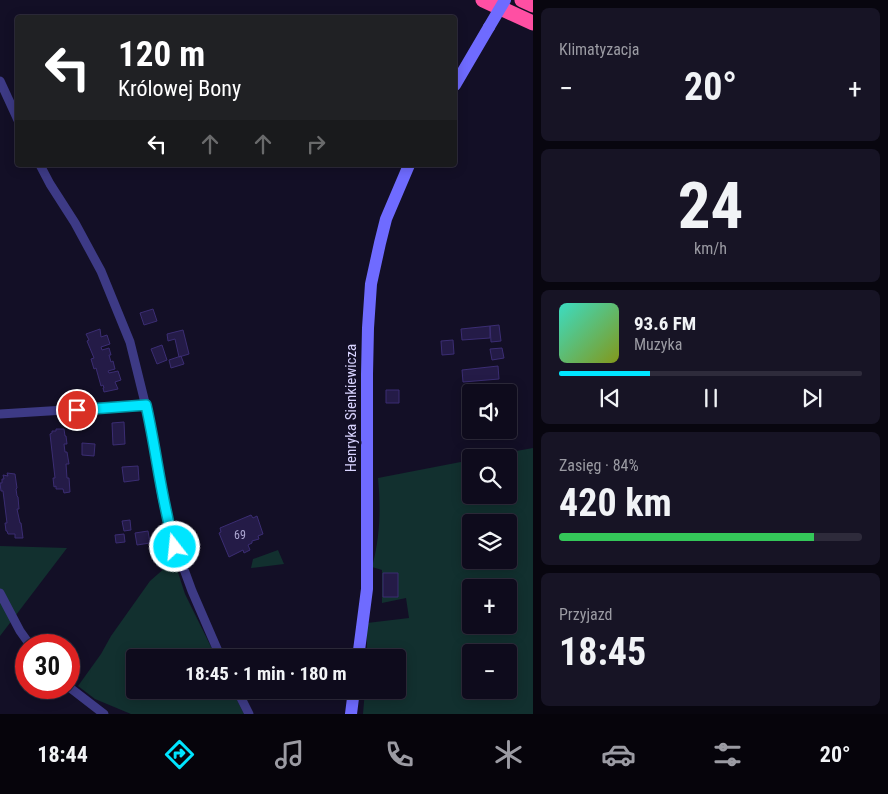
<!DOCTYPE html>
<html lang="pl">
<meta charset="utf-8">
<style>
body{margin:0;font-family:"Roboto Condensed",sans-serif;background:#171425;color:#f1f3f6;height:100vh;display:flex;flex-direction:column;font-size:19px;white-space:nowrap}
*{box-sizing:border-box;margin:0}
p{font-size:16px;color:#9b9ba3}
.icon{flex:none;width:28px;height:28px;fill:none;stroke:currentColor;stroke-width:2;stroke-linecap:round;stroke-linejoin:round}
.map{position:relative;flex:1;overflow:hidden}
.details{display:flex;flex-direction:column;gap:8px;padding:8px;background:#08060f;width:355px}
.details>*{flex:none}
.hud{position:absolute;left:15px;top:15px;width:442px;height:152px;border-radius:5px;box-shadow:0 2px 12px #0003,0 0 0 1px #2e2b3b;background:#202124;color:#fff;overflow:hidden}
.tools{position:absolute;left:462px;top:384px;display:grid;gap:10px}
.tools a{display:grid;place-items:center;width:55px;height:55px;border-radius:5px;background:#0e0b1c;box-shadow:0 2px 12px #0003,0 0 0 1px #2e2b3b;font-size:25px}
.speed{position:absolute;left:15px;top:634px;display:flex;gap:10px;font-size:25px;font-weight:700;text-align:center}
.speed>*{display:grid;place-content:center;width:65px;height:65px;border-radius:50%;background:#0e0b1c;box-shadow:0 2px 12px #0003,0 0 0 1px #2e2b3b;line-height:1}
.speed .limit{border:8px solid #d22;background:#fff;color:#111}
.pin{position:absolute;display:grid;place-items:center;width:42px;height:42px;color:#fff;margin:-21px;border:2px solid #fff;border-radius:50%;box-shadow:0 1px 5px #0007}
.me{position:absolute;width:55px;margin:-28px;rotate:344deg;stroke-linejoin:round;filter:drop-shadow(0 0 4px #0008)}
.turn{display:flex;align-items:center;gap:18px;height:105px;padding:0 20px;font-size:22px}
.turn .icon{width:65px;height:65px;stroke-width:2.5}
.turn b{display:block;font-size:35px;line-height:42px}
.lanes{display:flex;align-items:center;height:48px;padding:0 20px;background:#0003;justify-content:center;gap:25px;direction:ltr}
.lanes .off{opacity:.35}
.big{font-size:38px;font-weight:700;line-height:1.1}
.details .tile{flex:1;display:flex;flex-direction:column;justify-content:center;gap:8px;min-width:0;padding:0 18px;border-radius:8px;background:#171425}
.details .dial{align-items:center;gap:0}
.dial b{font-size:65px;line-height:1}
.song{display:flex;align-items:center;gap:15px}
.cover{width:60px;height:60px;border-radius:8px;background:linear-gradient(135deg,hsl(170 70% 55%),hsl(70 70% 35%))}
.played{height:5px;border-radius:2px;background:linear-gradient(90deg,#00e5ff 30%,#2e2b3b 30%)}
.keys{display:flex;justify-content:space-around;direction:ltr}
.heat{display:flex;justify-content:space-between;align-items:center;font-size:28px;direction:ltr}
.charge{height:8px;border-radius:4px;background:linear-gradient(90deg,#34c759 84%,#2e2b3b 0)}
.trip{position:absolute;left:126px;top:649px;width:280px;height:50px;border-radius:5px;background:#0e0b1c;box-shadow:0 2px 12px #0003,0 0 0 1px #2e2b3b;font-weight:700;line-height:50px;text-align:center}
.dock{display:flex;height:80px;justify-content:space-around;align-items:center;background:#06040b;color:#9b9ba3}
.dock .icon{width:35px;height:35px}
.dock .selected{color:#00e5ff}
.dock b{font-size:22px;color:#f1f3f6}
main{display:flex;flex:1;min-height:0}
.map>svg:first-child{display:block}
.green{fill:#12302f;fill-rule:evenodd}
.building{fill:#241b47;stroke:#3b2d73}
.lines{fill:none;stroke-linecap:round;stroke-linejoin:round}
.street{stroke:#3d3a85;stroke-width:9}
.secondary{stroke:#6f6bff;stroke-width:12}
.highway{stroke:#ff4fa3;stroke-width:15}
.secondary-bridge{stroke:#6f6bff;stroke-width:12}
.route-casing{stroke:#0095a6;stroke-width:12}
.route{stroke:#00e5ff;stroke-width:9}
.labels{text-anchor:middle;stroke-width:5;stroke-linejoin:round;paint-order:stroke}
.number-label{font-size:12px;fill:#aca6d1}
.street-label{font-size:15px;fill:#d9d4ff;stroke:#130f26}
</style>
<main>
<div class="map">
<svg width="533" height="714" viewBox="0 0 533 714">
<rect width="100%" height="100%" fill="#130f26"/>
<!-- green -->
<path class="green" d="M533,448V714H363L365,690H398V658L367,657V623L409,618L406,598L382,603V570L372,567C380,537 381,510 378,478L471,460V495H509V458L483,457ZM471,522H509V560H471ZM471,588H509V625H471ZM471,652H509V690H471Z
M0,546L67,548L0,636Z
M278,550L284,564L251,568L253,559Z
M174,560L185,594L216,657L135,658V690H232L244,714H131L95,699L78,686L101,654L111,636L150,581Z"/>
<!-- building -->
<path class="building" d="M153,309L157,321L144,325L140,313Z
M499,325L501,341L491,342L490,326Z
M490,326V338L462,340L461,329Z
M100,329L101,337L107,335L110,344L101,347L102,350L109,348L111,355H109L111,362L113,361L115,369L108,371L109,373L118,371L121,380L115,382L118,389L104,392L103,388H104L103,385L101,386L96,368L94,369L91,359L94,358L87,341L89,340L86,334Z
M183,330L189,354L179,357L175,339L168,341L167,334Z
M453,340L454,354L442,355L441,341Z
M162,345L167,360L157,364L151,349Z
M502,348L504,358L492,360L490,349Z
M181,356L184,364L171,368L169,360Z
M498,366L499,379L463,382L462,370Z
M386,390H399V403H386Z
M124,422L125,444L113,445L112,423Z
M56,429H64L65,436H66L67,444H64L65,452H67L69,464H66L67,478H69L70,492L64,493L63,489H56V486L54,487L53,478H55L50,434L52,433V431H56Z
M82,443L95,444L94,456L82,455Z
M138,466L139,480L124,482L122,467Z
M7,473L15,474L17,488L16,489L17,496L18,497L19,509H17L20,523H21L23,538H15V534H8L7,531H6L5,523H7L3,491H1L0,483H2V479H4L3,475L8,476Z
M251,515L253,518L257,516L263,534L258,536L259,539L252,541V543L248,545L250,550L244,553L243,550L229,557L219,533L221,532L220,528Z
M130,520L131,530L124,531L122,521Z
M148,531L150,543L137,545L135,533Z
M124,534L125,542L116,543L115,535Z
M383,573H398V597H383Z"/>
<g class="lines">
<!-- street -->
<path class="street" d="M0,81L18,120
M40,165L50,184L75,223L101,271L130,342L149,419L162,497L171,534L192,591L221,658
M0,414L146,405
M0,593L20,631L30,645
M69,687L104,714
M237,690L249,714"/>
<!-- secondary -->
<path class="secondary" d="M455,85L489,27
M358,658L367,589V374L368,328L371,284L380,243L386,219L409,165
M351,714L354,690"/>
<!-- highway -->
<path class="highway" d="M483,0L533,23
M522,0L533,5"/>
<!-- secondary-bridge -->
<path class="secondary-bridge" d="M489,27L505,0"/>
</g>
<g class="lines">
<!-- route casing -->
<g class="route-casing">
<path id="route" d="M77,410L146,405C157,453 161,500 175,547"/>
</g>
<!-- route -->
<use href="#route" class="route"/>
</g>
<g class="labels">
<!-- number labels -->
<g class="number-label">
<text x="240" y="539">69</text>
</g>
<!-- street labels -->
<g class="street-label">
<text transform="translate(351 408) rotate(-90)" y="5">Henryka Sienkiewicza</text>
</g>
</g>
</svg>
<div class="tools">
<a><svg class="icon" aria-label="sound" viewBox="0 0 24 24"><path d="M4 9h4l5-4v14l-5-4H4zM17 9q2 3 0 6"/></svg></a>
<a><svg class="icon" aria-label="search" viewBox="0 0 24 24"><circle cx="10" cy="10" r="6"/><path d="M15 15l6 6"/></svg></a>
<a><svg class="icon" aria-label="layers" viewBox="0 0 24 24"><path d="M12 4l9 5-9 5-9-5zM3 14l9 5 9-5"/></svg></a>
<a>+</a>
<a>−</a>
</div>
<div class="speed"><div class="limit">30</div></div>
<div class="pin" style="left:77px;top:410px;background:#d93025"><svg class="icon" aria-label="arrive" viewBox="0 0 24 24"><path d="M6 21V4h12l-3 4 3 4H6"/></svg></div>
<svg class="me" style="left:175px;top:547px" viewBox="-20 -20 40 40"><circle r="17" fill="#00e5ff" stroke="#fff" stroke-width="3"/><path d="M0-11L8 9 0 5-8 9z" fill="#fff"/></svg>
<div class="trip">18:45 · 1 min · 180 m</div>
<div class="hud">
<div class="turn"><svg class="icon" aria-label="left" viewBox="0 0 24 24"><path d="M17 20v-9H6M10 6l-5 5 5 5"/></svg><div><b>120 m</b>Królowej Bony</div></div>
<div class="lanes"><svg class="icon" aria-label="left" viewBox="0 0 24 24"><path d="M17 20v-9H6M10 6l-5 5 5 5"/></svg><svg class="icon off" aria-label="ahead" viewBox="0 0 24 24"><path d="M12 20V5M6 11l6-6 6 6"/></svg><svg class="icon off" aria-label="ahead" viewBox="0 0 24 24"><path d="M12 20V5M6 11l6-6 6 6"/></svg><svg class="icon off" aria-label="right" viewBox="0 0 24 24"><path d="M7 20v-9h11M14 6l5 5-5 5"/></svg></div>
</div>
</div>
<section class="details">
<div class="tile"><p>Klimatyzacja</p>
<div class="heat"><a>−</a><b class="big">20°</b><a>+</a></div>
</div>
<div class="tile dial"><b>24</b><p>km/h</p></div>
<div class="tile">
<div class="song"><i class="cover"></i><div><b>93.6 FM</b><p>Muzyka</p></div></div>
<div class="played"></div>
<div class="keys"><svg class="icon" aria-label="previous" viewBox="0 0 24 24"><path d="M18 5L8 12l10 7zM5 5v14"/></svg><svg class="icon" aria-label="pause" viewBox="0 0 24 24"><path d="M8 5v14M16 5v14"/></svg><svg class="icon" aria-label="next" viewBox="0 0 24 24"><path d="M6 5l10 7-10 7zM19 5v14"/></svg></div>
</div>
<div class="tile"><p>Zasięg · 84%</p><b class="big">420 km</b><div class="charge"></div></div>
<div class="tile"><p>Przyjazd</p><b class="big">18:45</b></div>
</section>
</main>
<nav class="dock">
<b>18:44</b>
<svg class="icon selected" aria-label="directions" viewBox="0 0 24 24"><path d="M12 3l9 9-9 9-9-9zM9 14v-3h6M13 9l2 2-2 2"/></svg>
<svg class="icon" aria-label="music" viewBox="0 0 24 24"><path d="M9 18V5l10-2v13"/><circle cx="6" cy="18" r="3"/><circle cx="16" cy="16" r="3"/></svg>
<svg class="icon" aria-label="phone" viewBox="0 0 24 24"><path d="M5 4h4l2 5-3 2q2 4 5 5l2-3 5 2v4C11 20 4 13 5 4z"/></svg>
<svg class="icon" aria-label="climate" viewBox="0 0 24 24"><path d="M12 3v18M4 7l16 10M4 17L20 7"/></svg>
<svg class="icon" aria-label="car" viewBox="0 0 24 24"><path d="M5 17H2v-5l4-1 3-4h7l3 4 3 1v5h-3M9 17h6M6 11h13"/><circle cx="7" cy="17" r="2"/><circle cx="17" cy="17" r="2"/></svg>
<svg class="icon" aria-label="filters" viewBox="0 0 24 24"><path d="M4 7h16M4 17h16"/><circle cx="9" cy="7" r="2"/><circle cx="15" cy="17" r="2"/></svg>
<b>20°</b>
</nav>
